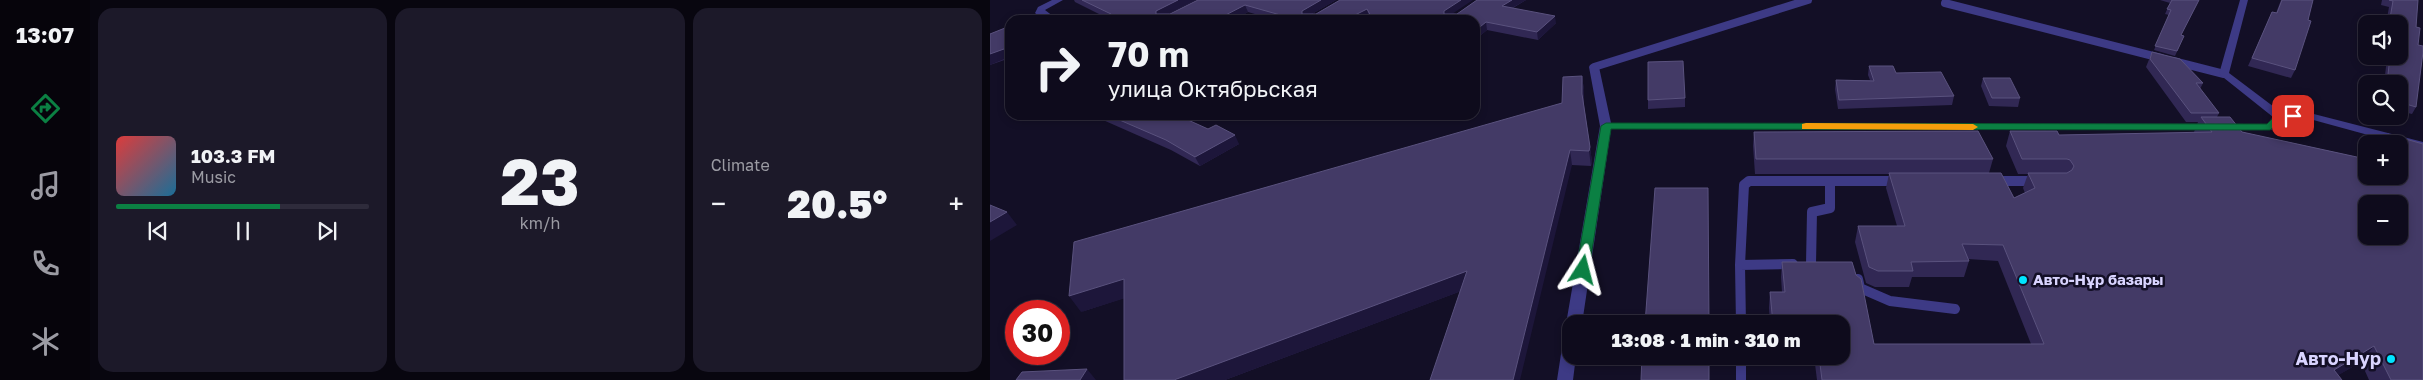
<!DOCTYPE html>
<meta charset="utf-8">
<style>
body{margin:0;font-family:"Golos Text",sans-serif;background:#1c1929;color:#f1f3f6;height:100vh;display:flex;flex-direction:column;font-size:19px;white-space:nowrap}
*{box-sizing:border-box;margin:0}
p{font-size:16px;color:#9b9ba3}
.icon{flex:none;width:28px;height:28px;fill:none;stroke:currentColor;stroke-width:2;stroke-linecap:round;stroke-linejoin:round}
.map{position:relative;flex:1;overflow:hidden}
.details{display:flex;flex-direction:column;gap:8px;padding:8px;background:#08060f;width:900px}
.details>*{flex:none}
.hud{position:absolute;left:15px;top:15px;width:475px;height:105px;border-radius:15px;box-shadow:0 2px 8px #0003,0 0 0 1px #2e2b3b;background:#0e0b1c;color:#f1f3f6;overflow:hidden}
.tools{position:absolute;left:1368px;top:15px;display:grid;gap:10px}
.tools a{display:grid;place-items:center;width:50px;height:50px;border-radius:10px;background:#0e0b1c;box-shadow:0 2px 8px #0003,0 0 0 1px #2e2b3b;font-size:25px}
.speed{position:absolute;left:15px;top:300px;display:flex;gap:10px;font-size:25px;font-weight:700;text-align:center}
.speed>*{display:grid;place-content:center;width:65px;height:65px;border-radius:50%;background:#0e0b1c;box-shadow:0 2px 8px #0003,0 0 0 1px #2e2b3b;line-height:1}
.speed .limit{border:8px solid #d22;background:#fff;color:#111}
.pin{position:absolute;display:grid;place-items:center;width:42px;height:42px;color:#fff;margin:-21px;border-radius:10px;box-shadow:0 2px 8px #0006}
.me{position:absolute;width:55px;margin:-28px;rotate:9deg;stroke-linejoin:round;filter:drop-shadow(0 0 4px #0008)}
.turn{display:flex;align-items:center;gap:18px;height:105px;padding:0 20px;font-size:22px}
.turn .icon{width:65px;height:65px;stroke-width:2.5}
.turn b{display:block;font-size:35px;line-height:42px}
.big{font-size:38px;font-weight:800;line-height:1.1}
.details .card{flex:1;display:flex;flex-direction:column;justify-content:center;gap:8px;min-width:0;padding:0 18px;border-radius:15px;background:#1c1929}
.details .dial{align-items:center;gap:0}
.dial b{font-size:65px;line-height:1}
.song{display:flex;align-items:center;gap:15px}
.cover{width:60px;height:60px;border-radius:8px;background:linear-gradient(135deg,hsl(0 70% 55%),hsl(200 70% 35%))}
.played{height:5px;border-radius:2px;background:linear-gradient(90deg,#0b8043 65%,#2e2b3b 65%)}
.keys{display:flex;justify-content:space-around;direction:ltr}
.heat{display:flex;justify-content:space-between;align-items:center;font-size:28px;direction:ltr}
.details .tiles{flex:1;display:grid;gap:8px;grid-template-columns:repeat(3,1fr)}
.trip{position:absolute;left:572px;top:315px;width:288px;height:50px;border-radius:15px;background:#0e0b1c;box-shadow:0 2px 8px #0003,0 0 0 1px #2e2b3b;font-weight:800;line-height:50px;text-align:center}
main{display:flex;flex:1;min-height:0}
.tab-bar{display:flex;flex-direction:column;width:90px;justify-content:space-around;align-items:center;background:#06040b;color:#9b9ba3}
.tab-bar .icon{width:35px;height:35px}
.tab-bar .current{color:#0b8043}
.tab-bar b{font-size:22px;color:#f1f3f6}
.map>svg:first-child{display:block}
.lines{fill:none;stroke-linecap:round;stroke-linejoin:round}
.service-far1{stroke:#3d3a85;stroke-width:8}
.service{stroke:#3d3a85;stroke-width:10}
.minor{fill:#3d3a85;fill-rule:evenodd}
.wall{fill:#312854;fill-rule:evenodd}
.shaded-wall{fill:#1d163a}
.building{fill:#433a66;stroke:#5a527e;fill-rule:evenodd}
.route{fill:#0b8043;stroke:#07532c}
.slow{fill:#f59e0b}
.poi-dot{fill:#00e5ff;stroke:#130f26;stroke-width:2}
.labels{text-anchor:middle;stroke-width:5;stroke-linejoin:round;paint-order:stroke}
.poi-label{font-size:15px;font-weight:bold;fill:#d9d4ff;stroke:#130f26;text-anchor:start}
.near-poi-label{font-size:18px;font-weight:bold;fill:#d9d4ff;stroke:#130f26;text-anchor:end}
</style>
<main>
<nav class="tab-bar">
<b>13:07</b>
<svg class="icon current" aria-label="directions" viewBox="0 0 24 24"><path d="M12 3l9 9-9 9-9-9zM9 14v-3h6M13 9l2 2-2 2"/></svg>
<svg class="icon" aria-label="music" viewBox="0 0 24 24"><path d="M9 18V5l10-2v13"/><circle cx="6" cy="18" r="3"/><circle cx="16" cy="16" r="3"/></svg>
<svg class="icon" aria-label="phone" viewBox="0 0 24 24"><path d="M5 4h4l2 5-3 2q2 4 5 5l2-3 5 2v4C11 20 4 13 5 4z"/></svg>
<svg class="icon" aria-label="climate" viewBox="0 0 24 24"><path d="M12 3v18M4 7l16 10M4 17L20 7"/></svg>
</nav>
<section class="details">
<div class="tiles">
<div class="card">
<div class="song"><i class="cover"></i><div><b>103.3 FM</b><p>Music</p></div></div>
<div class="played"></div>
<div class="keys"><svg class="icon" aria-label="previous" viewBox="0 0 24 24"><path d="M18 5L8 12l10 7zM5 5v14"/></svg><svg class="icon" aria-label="pause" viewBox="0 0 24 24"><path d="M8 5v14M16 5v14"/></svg><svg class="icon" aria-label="next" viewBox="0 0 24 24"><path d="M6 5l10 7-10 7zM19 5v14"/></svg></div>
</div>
<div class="card dial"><b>23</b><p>km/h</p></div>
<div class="card"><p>Climate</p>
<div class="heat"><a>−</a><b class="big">20.5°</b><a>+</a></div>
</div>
</div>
</section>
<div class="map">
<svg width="1433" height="380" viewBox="0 0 1433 380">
<rect width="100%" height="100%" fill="#130f26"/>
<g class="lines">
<!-- service-far1 -->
<path class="service-far1" d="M955,3L1171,58
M1183,61L1234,74
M604,67L818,0"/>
<!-- service -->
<path class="service" d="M1004,181H1046
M821,264L822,212L840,208V181
M750,265L754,185L759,181H909
M868,279L870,288L900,301L965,309
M751,324L750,265L803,264
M751,356V380"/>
<!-- minor -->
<path class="minor" d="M62,0H73L55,10L68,20C59,20 52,20 45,13L48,7Z
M1250,0H1258L1239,73L1292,113L1316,112L1433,142V150L1316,118L1293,120L1284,129L1280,130L621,129L592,324H581V329L576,324L610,126L599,67L600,65H608L609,67L621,123L1277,124L1283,117L1229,74Z
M254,115H322L312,120L265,121Z
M581,335V356H586L583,380H567L573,341L576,337Z"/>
</g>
<!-- wall -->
<path class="wall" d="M84,0H206L178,14H180L208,0H346L322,14H326L350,0L467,14L487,0H536L523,8L566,23L548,40L497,30L485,40V20H381L379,17L373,20H285L258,12L244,20H117L115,17L85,2Z
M1170,0H1209L1191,35L1194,36L1185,56L1164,50L1179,15L1175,14L1180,3Z
M1291,0H1323L1305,70L1301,78L1258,66L1279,19L1282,12L1286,13Z
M1392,0H1428L1426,27L1428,45L1426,107L1422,114L1409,111V84H1394L1397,58L1389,56H1409V24H1396L1399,7L1391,5Z
M20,26V58L0,65V34Z
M1162,52L1190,59L1213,83L1210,89L1229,113L1227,117H1240L1252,132L1376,159V176H1409V144H1391L1398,134L1433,144V380H1379L1371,362L1348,375L1352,380H827L824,356H851V324H780L779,308L780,292H792L791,277L792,262H862L866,275L871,279L884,344H1041L1008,261L978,259L979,261L974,277H922L919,287H885L876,283L865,242L868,226H907L896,188L899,174H765L763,146L764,132L988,131L1003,159L999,173H1011L1024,198L1035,193L1033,188L1038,174H1028L1016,146L1020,131H1067L1069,135L1204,133V132L1208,122H1196L1156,67ZM1376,204H1409V236H1376Z
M879,66L906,73L964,96L962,105L848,109L845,89L846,80H880L878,75Z
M592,76L594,90V105L602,162L601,166L582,165L471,291L235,380L134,298L91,312L572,103Z
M993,78L1030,98L1028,107L999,106L991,86Z
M695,98V107L658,109V100Z
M110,115H187L249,144L210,166L181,150L113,120Z"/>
<!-- shaded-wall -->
<path class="shaded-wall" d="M188,0H206L170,18L166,14V11Z
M331,0H346L315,18L312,14V11Z
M471,0H483L456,18L454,14V11Z
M522,0H536L513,13L512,6Z
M255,5L258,12L244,20H226Z
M377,9L379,17L373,20H355Z
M565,16L566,23L548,40L547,32Z
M496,22L497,30L485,40V31Z
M14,49L19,57L0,65V54Z
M592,76L594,90L593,108L592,94Z
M245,135L249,144L210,166L205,157Z
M600,147L602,162L601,166L599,151Z
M580,150L582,165L530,380H523Z
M17,212L27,225L0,241V222Z
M477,271L482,287L235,380H184Z
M134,279L145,295L91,312L79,296Z
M1384,346L1371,362L1340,380L1344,370Z
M97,369L106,380H90Z"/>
<!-- building -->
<path class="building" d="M92,0H188L166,11V14H180L208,0H331L312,11V14H326L350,0H471L454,11V14H467L487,0H522L512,6L565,16L547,32L496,22L485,31V20H383L377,9L355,20H308L255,5L226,20H127L115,17L121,14Z
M1182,0H1209L1191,35L1194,36L1187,51L1165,46L1181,10L1177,9Z
M1292,0H1323L1318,20L1321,21L1305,70L1262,58L1282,12L1287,13Z
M1399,0H1428L1426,27L1430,28L1428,45L1433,46V52L1426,107L1409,102V84H1397L1400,56H1409V24H1399L1403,1Z
M20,26V51L14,49L0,54V34Z
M1162,52L1190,59L1213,83H1206L1229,113H1201L1160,59Z
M693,61L695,98L658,100V62Z
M879,66H903L906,73L951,72L964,96L849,100L846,80L884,81Z
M592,76V94L600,147L599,151L580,150L523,380H440L477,271L184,380H134V279L79,296L84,242L572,103L573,77Z
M993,78H1020L1030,98H1002Z
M118,115H187L218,129L226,125L245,135L205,157L176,140Z
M1211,117H1240L1252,132L1376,159V176H1409V144H1396L1398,134L1433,144V380H1401L1384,346L1344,370L1352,380H832L829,356H851V324H783L780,292H795L792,262H862L866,275L871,279L884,344H1054L1013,245L972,244L979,261L921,262L923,271H888L879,267L868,226H915L899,173H1011L1024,198L1045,188L1038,173H1077L1082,170L1084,166L1080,160L1077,159H1032L1020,131H1067L1069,135L1222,132ZM1376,204H1409V236H1376Z
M988,131L1003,159H766L764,132Z
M665,188H718L719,324H655Z
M0,205L17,212L0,222Z
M652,356H719V380H651Z
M97,369L90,380H26L32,372Z"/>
<!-- route -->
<path class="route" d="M1303,113L1308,116L1306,118L1293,120L1280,130L621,129L599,270L593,274L586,270L611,126L616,123L1277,124L1286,115Z"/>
<!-- slow -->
<path class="slow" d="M816,123L983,124L988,127L983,130L812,129V124Z"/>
<!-- markers -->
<g class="poi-dot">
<circle cx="1033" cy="280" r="5"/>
<circle cx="1401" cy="359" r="5"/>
</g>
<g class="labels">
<!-- poi labels -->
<g class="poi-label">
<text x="1043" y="285">Авто-Нұр базары</text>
</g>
<!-- near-poi labels -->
<g class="near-poi-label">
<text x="1391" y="365">Авто-Нур</text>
</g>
</g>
</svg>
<div class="tools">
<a><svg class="icon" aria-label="sound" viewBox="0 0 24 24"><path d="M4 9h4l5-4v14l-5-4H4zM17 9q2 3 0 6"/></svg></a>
<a><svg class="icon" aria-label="search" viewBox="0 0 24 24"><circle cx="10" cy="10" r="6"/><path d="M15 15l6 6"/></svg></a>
<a>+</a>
<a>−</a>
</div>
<div class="speed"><div class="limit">30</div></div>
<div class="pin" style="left:1303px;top:116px;background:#d93025"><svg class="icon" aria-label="arrive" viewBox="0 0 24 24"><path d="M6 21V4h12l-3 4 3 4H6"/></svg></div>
<svg class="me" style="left:593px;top:270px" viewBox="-20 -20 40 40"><path d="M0-17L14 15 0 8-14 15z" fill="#0b8043" stroke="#fff" stroke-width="4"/></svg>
<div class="trip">13:08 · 1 min · 310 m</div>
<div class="hud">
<div class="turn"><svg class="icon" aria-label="right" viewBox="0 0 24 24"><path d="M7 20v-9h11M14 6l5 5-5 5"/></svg><div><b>70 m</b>улица Октябрьская</div></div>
</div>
</div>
</main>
